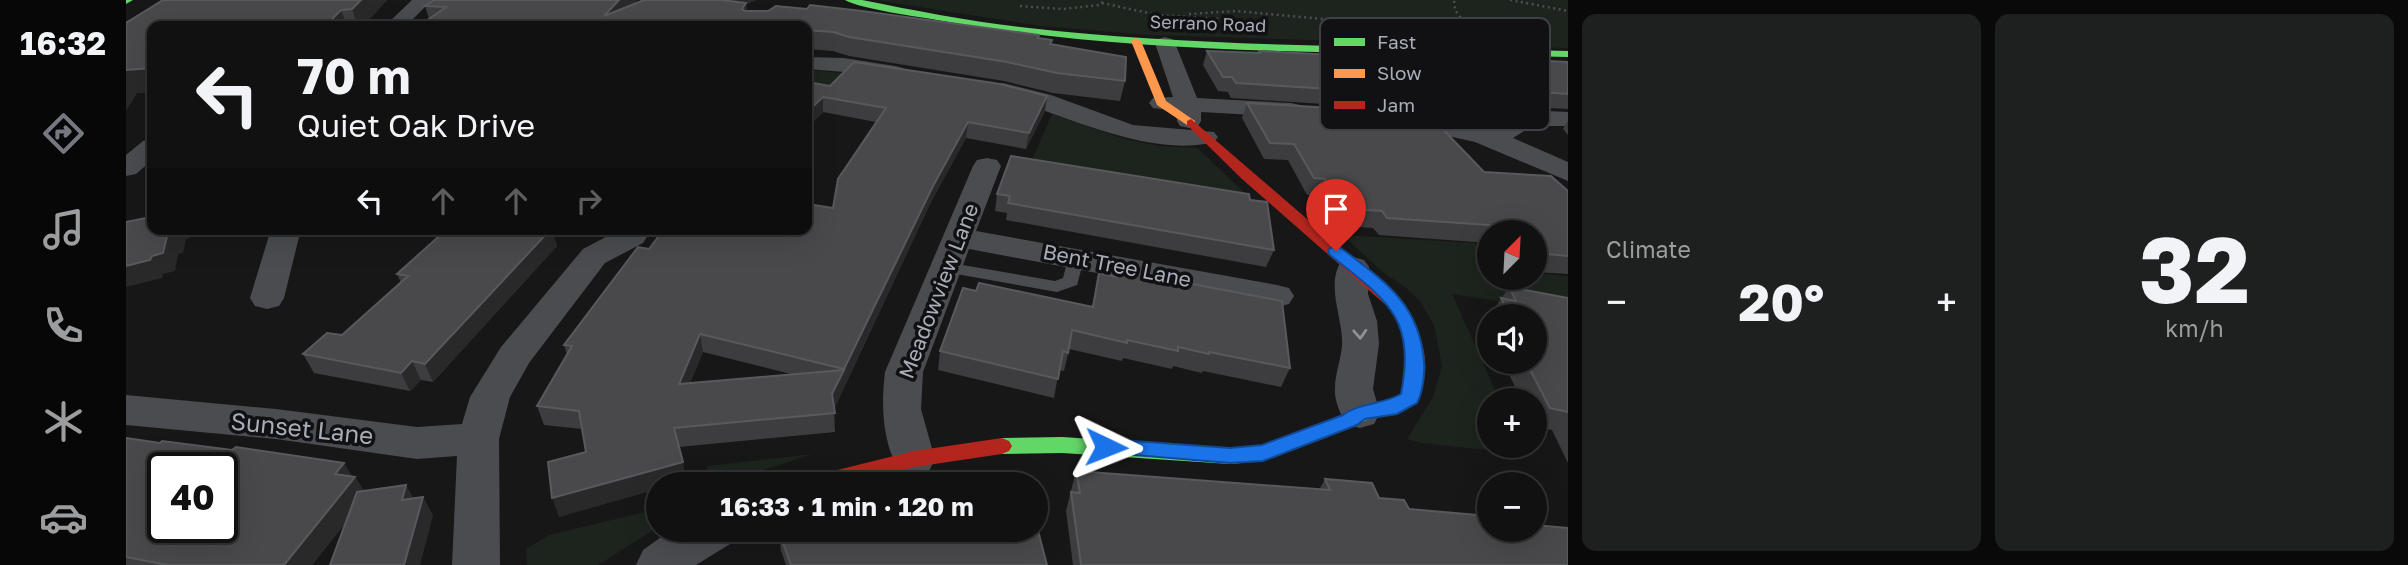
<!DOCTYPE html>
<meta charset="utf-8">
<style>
body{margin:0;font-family:"Golos Text",sans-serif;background:#1e1f1f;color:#f1f3f6;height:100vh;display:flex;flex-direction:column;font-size:26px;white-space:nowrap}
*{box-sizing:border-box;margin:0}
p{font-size:23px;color:#9c9d9f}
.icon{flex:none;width:38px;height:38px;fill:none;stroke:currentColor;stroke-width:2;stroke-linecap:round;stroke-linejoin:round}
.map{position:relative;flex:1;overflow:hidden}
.sheet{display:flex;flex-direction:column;gap:14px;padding:14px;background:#090909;width:840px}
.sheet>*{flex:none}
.banner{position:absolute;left:21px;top:21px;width:665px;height:214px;border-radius:14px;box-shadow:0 7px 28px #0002,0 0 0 2px #303131;background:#111;color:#f1f3f6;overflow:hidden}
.needle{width:46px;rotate:24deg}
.buttons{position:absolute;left:1351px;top:220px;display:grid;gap:14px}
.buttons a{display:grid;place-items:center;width:70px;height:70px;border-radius:50%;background:#111;box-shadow:0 7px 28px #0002,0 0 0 2px #303131;font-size:35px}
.speed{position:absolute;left:21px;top:452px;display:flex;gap:14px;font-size:35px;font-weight:700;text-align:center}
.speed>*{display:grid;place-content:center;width:91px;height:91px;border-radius:50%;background:#111;box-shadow:0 7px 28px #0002,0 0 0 2px #303131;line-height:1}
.speed .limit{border:4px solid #111;border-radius:10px;background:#fff;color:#111}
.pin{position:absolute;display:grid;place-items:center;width:60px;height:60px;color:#fff;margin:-72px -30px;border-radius:50% 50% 50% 0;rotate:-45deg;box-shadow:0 0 7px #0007}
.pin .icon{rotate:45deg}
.me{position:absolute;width:77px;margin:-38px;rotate:92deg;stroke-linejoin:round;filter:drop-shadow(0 0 5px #0008)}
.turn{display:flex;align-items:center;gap:24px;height:147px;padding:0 35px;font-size:32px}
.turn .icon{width:91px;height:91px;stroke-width:2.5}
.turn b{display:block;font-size:49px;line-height:60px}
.lanes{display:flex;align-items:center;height:66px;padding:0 35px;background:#0003;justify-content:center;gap:35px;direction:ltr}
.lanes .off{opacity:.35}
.big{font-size:52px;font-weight:700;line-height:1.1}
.sheet .card{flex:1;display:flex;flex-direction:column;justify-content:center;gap:10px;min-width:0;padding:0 24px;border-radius:14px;background:#1e1f1f}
.sheet .dial{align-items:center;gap:0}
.dial b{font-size:91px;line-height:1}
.heat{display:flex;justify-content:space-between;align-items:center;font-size:38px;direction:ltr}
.sheet .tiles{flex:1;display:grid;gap:14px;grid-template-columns:repeat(2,1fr)}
.trip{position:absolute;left:520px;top:472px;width:402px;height:70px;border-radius:35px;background:#111;box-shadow:0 7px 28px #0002,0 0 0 2px #303131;font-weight:700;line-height:70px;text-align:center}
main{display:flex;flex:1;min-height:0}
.tab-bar{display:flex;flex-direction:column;width:126px;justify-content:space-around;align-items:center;background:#070707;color:#9c9d9f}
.tab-bar .icon{width:49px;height:49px}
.tab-bar .selected{color:#757880}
.tab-bar b{font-size:32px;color:#f1f3f6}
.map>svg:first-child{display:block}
.green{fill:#1d241e}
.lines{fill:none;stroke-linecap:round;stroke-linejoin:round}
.path{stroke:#4d4e52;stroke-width:2.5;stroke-dasharray:2 3.5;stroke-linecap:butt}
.lane{fill:#4b4c50;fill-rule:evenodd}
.street{fill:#4b4c50;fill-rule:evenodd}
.fast{fill:#63d668;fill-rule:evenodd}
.slow{fill:#ff974d;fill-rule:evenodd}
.jam{fill:#b3261e;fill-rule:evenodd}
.wall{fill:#3d3d3f;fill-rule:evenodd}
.shaded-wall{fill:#29292a}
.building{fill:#49494c;stroke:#58595d;stroke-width:2;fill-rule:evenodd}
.oneway{stroke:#8c9099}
.route{fill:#1a73e8;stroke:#114b97;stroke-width:2}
.labels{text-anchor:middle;stroke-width:7;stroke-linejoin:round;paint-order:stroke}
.far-street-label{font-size:18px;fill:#a8adb8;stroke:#111113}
.street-label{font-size:21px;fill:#a8adb8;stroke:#111113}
.near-street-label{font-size:24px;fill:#a8adb8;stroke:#111113}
.key{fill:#111113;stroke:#3e4045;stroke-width:2}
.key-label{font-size:19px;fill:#a8adb8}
</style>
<main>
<nav class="tab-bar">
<b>16:32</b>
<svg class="icon selected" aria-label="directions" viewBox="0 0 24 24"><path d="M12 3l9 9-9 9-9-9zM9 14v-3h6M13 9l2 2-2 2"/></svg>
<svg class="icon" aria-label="music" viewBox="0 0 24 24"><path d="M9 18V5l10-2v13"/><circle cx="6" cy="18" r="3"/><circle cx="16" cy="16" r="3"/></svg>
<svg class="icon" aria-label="phone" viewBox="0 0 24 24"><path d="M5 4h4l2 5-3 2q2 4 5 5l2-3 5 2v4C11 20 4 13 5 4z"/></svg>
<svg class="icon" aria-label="climate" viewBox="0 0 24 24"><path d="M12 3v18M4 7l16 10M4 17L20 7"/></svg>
<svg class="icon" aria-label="car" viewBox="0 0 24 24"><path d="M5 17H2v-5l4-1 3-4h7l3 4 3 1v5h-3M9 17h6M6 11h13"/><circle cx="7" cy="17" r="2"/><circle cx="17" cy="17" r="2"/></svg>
</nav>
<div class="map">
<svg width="1442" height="565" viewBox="0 0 1442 565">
<rect width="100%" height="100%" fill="#171717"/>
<!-- green -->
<path class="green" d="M749,0H1442V48L1021,35L915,26Z
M681,70L729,74L707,98L681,94Z
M926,114L998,139L1034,146L1071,148L1133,206L905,163Z
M1216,235L1349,243L1361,269H1363V278H1409V273L1442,276V312L1326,294L1374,401H1363V446H1400L1406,455L1296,443L1281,439L1307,397L1316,366L1308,325L1294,301L1279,287L1258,273Z
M687,454L631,472L602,485H574L582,466Z
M532,509V527L472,565H401L400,549L423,535Z"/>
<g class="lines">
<!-- path -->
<path class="path" d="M1384,0L1442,11
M976,3L1032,15L1127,21
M894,6L937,9L974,5L978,0
M1063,14L1110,11L1240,23L1328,25L1334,17L1329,10L1328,0"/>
<!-- lane -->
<path class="lane" d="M950,254L958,259L951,285L931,292L819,272L810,267L819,262L929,281L937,278L942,259Z"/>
<!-- street -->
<path class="street" d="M286,0H306L280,26H259Z
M1039,37L1046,39L1049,43L1071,98L1165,103L1174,105L1177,110L1174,115L1165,117L1075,112V121L1072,126L1063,128L1054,126L1051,121L1050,111L1027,108L1023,103L1027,98L1047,97L1029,43L1032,39Z
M681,57L718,58L769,66L777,68L780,73L777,78L769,80L718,72L681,69Z
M877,83L925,95L1007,125L1088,132L1092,137L1088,142C1020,159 935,112 869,95L865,90L869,85Z
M1268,110L1365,130C1387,111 1413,110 1442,112V126H1406L1387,138L1442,162V181L1349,142L1259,122L1256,117L1259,112Z
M26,139V160L10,174L0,176V155L17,141Z
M861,158L871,160L875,166L850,231L1151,285L1163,288L1168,296L1163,304L1151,307L843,249L797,372L795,409L809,459L803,471L788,476L773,471C756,440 755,406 759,372L847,166L851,160Z
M145,229H175L158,298L153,306L141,309L129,306L124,298Z
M495,229H526L517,243L479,263L403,363L384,397L373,439L374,565H326L331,456L291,459L150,439L0,425V395L150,409L291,427L336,424L344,397L375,347L457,249Z
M1227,257L1238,260L1243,267L1242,294L1251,321L1253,344L1247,389L1254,413L1248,424L1234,428L1220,424C1214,413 1208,400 1209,388C1209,371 1217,356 1216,339C1215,314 1200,283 1216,260Z
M545,530H611L604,544L570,565H510L517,550Z"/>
<!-- fast -->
<path class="fast" d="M0,0H7L0,4Z
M719,0H736C791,11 847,22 903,28C1082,48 1262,46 1442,51V57C1234,51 1023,57 817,21C795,17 734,9 719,0Z
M1286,381L1293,383L1295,388C1289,421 1252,410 1231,425L1137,461L1104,464L936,453L876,454L869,451L866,446L869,441L876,438L936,437L1104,448L1136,445L1217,415C1236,402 1254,406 1275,394L1279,383Z"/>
<!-- slow -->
<path class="slow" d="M1010,38L1015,41L1040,101L1069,121V125H1061L1031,105L1005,41Z"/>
<!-- jam -->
<path class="jam" d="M1065,119L1274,299C1292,324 1309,363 1293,393H1279C1275,384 1279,375 1280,365C1281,343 1275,324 1262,307L1116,179L1061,125V121Z
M876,438L883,441L886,446L883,451L876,454L788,467L718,485H673L676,479L683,477L788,451Z"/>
</g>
<!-- wall -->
<path class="wall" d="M37,0H261L237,26H26V92L11,93L0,110V23Z
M308,0H511L507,4L518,0H630L620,4L621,11L913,38L999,81L994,101L927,93L878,81L723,56L707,51L681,49V26H293L303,19L299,6Z
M1081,51L1132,53L1133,51L1309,61V60L1336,61L1337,59L1380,61L1381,59L1442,62V109L1340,103L1339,104H1279L1276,109L1105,98L1102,92L1092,91L1077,65Z
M681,82L704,86L919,111L900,149L840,138L805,202L708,409L709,432L553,447L560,481L547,485H532L433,517L460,452L456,429L418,425L411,406L441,355L438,345L523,249L707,208L750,122L697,112L681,128ZM577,352L665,374L564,383Z
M1121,103L1358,172L1442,191V274L1409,272V233H1363V243L1253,235L1247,228L1220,226L1206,204L1196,203L1192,195H1181L1162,160L1138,159L1116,118Z
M1442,120V135L1437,129Z
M871,194L1124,200L1148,250L1140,267L880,220L881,213L869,211Z
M321,229H436L428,237L431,246L307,382L295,380L284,391L188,373L177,354L216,335L275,283L271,274Z
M992,270L1164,368L1155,387L1077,371L1076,373L1047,366L1046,369L997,358L996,361L943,349L938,371L933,370L928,398L812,370L814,351L850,291L966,307L973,273L990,277Z
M1383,287L1442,298V463L1426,430L1409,427V401H1396L1377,362H1409V317H1363Z
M0,438L229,477L238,491L280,485L287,498L297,497L307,516L220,522L186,565H0Z
M950,471L1193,490L1199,479L1283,509L1354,521L1442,565H947L940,511Z
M653,532L921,565H660L655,551Z"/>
<!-- shaded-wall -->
<path class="shaded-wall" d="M235,0H261L237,26H232L226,9Z
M493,0H511L488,26L478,16Z
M592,0H630L620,4L621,20Z
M215,10L221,26H199Z
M26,68V92L11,93L0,110V70Z
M921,96L919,111L900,149L903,133Z
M697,97V112L681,128V112Z
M842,122L840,138L805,202L718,387V369L807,186Z
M48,229H65L64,238L60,239L57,253L52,254L49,271L37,274L36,278L0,287V266L26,256Z
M417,229H436L428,237L431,246L307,382L299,364Z
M574,334L577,352L556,403L553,384Z
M286,361L295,380L284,391L275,373Z
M718,370V388L706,413V394Z
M557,462L560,481L547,485H532V489L433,517L426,498Z
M218,463L228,479L229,477L241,496L186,565H158L209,474Z
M280,485L290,504L276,500Z
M297,497L307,516L294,565H278Z"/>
<!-- building -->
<path class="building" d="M37,0H235L226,9L215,10L199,26H26V68L0,70V23Z
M308,0H493L478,16L518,0H596L620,3L616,9L619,11H642L650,6L681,9L684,5L736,11L913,35L912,38L926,40L924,44L1000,57L999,81L931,73L881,62L723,37L707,32L681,30V26H452L441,25L440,26H293L320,7L299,6Z
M1081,51L1134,53L1133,51L1311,61L1309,60L1340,61L1337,59L1384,61L1381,59L1442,62V94L1344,87L1347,89H1278L1283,94L1110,83L1106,77H1097Z
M728,62L874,84L921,96L903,133L842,122L807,186L718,369L574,334L553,384L718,370L706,394L709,413L548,428L557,462L426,498L422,462L460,452L453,411L411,406L446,346L438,345L512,247L523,249L538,229H681V204L707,208L712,179L760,108L697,97L681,112V82L704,86Z
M1121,103L1289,113L1305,117L1358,172L1425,176L1442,191V256L1409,253V233H1384L1377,226L1261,218L1256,211L1228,209L1214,187H1204L1199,179L1188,178L1168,144L1144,143Z
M885,156L1123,194L1124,200L1141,202L1148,250L882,203L884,196L871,194Z
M26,182V229H48L46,235L41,236L37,253L26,256L24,260L0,266V222L20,218Z
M321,229H425L299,364L286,361L275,373L177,354L201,333L216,335L282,276L271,274Z
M992,270L1156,301L1164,368L1083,352V354L1052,347V351L1001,340V343L946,330L942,353L937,351L932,379L814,351L837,288L850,291L853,283L967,307L973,273L991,277Z
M1383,287L1442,298V412L1424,408L1400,362H1409V317H1385L1375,298L1390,301Z
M0,438L34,443L36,441L106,450L110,447L218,463L209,474L229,477L158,565H41L0,557ZM37,467H96V527H37Z
M950,471L1204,490L1199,479L1246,483L1253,498L1278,500L1283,509L1351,515L1354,521L1363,522V530H1409V525L1442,528V565H955L945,492L954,493Z
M898,478L900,485H852L851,479Z
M280,485L276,500L297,497L278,565H204L231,492Z
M910,523L921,565H665L653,532L660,530H910Z"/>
<!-- one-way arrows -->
<defs><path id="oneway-chevron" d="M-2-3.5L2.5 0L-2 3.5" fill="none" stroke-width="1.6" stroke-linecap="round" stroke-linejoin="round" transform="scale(1.75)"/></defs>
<use class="oneway" href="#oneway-chevron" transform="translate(1234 334) rotate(87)"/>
<!-- route -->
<path class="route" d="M1210,247L1215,248C1258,281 1293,303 1298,361C1299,373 1297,392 1291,403L1271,414L1239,419L1231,425L1137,461L1104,463L973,452L970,447L973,441L980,439L1104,448L1136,445L1217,415C1235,402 1256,405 1275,394C1290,316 1260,300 1204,255L1202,251L1204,248Z"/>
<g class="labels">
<!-- far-street labels -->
<g class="far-street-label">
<text transform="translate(1082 24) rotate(2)" y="6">Serrano Road</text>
</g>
<!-- street labels -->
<g class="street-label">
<text transform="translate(991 266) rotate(11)" y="7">Bent Tree Lane</text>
<text transform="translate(813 291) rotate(-69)" y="7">Meadowview Lane</text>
</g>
<!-- near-street labels -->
<g class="near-street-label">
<text transform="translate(176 429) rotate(6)" y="8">Sunset Lane</text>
</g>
</g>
<!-- legend -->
<rect x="1194" y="18" width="230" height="112" rx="10" class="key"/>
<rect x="1208" y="38" width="31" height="8" fill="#63d668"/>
<rect x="1208" y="69" width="31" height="9" fill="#ff974d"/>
<rect x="1208" y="101" width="31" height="8" fill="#b3261e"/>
<g class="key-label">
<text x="1251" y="49">Fast</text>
<text x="1251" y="80">Slow</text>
<text x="1251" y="112">Jam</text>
</g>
</svg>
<div class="buttons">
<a><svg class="needle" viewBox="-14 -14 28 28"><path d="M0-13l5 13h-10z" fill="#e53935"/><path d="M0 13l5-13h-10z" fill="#9c9d9f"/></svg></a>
<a><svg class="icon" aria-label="sound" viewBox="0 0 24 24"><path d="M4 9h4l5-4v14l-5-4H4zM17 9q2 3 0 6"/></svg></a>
<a>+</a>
<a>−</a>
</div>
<div class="speed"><div class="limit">40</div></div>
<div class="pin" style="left:1210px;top:251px;background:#d93025"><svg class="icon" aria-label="arrive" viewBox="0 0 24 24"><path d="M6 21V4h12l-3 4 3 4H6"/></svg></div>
<svg class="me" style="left:980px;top:447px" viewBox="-20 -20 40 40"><path d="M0-17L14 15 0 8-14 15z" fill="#1a73e8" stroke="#fff" stroke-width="4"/></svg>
<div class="trip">16:33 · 1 min · 120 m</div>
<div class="banner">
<div class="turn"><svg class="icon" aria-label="left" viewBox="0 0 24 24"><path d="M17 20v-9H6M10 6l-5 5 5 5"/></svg><div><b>70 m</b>Quiet Oak Drive</div></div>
<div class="lanes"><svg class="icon" aria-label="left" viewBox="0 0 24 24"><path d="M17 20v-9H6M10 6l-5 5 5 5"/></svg><svg class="icon off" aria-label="ahead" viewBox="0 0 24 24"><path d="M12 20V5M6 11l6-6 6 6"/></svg><svg class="icon off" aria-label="ahead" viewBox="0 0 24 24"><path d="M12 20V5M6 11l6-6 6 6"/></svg><svg class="icon off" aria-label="right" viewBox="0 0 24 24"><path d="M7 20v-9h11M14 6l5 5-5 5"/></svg></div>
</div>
</div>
<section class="sheet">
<div class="tiles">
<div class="card"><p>Climate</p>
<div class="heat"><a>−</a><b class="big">20°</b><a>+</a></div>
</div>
<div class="card dial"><b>32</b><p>km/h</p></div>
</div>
</section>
</main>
